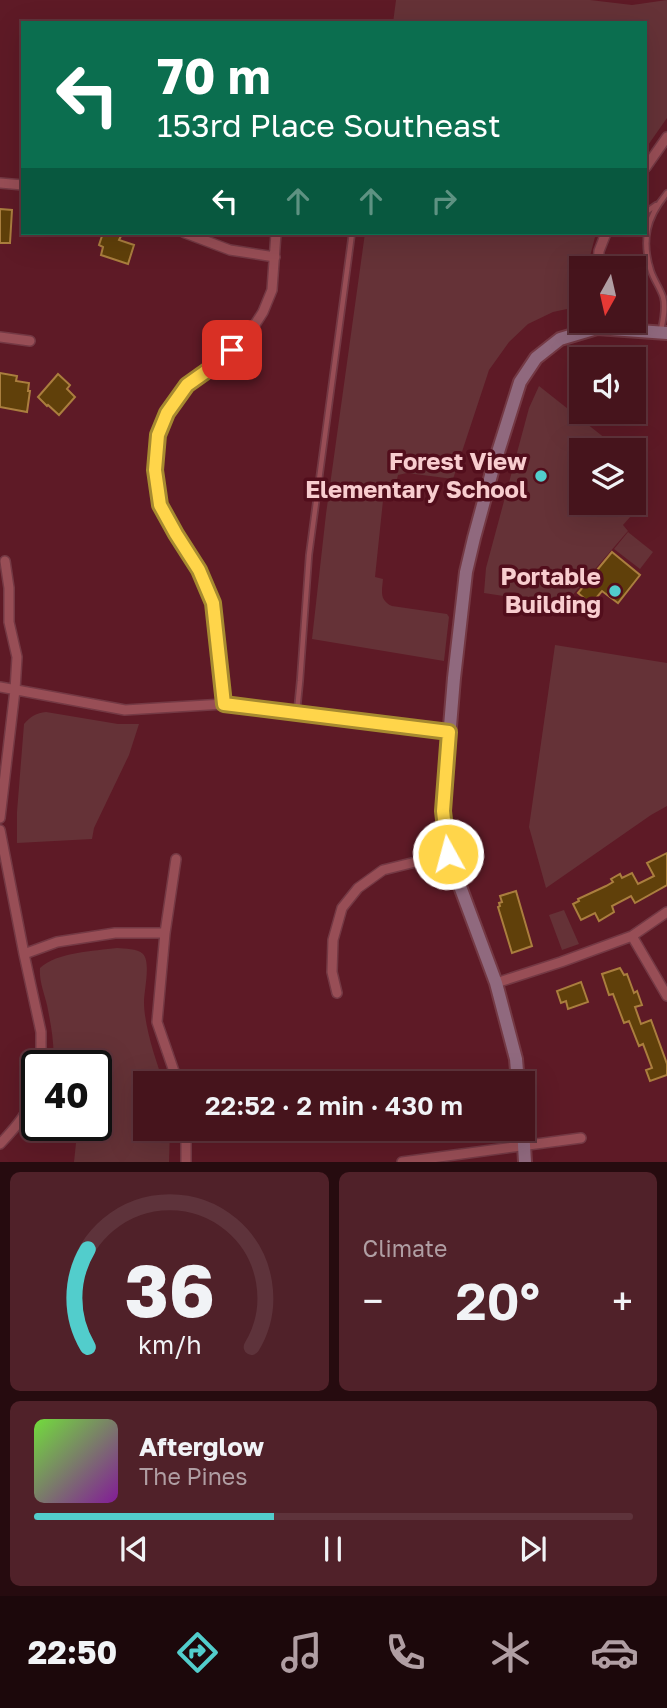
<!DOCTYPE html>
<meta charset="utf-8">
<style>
body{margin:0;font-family:"Golos Text",sans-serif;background:#502129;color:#f1f3f6;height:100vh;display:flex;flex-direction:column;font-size:26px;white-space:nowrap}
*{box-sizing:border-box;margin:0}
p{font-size:23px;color:#b09ea3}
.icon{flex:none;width:38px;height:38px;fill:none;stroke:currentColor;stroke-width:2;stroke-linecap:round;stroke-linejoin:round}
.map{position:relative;height:1162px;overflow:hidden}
.panel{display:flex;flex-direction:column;gap:10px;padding:10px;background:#260b0f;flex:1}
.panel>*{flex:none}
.banner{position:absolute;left:21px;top:21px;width:626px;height:214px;border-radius:0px;box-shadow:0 7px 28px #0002,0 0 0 2px #5e333b;background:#0b6e4f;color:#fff;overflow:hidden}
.needle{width:46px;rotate:188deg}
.buttons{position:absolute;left:569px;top:256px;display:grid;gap:14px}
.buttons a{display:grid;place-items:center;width:77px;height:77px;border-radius:0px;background:#46141c;box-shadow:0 7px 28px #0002,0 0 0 2px #5e333b;font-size:35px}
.speed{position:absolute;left:21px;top:1050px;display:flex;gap:14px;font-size:35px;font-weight:700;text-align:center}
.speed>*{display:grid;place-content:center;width:91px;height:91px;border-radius:50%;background:#46141c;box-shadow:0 7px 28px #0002,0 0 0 2px #5e333b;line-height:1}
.speed .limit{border:4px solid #111;border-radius:10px;background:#fff;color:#111}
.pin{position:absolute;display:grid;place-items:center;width:60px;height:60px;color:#fff;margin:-30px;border-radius:14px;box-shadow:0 4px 10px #0006}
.me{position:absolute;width:77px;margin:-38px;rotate:353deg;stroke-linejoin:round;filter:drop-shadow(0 0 5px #0008)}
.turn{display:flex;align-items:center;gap:24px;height:147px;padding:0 21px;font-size:32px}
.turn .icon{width:91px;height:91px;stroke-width:2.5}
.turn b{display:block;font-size:49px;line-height:60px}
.lanes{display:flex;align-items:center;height:66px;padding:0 21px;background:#0003;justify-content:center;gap:35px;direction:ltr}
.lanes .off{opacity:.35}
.big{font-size:52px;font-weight:600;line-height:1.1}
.panel .tile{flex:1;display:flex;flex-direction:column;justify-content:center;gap:10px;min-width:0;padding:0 24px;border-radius:10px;background:#502129}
.panel .dial{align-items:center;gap:0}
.dial svg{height:182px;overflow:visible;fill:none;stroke:#5e333b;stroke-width:7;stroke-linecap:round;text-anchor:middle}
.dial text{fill:#f1f3f6;stroke:none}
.song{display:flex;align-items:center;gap:21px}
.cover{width:84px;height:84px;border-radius:10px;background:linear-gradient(135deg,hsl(100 70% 55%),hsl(290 70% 35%))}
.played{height:7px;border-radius:4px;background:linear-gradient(90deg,#52cdcc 40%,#5e333b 40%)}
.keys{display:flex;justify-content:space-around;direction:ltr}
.heat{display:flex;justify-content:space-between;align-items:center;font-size:38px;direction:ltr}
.panel .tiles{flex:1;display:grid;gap:10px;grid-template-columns:1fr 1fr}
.tile:last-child{grid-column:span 2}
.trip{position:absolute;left:133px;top:1071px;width:402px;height:70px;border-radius:0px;background:#46141c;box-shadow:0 7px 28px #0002,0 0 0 2px #5e333b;font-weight:600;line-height:70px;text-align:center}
.tabs{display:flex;height:112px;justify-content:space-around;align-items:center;background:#1c080b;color:#b09ea3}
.tabs .icon{width:49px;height:49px}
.tabs .current{color:#52cdcc}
.tabs b{font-size:32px;color:#f1f3f6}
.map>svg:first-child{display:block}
.green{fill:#653237}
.building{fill:#60400a;stroke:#aa7e3e;stroke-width:2}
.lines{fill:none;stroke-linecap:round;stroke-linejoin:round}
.lane-casing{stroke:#743944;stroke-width:8}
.street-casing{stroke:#743944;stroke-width:12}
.secondary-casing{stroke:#743944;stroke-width:16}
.lane{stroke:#984e56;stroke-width:4.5}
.street{stroke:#984e56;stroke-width:9}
.secondary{stroke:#90697e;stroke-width:12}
.route-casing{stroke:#a68a30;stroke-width:18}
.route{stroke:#ffd54a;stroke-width:12}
.poi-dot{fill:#52cdcc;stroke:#520e1c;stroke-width:2.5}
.labels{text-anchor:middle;stroke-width:7;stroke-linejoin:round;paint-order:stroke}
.poi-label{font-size:24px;font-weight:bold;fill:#f8cdcf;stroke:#520e1c;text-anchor:end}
</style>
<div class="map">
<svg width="667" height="1162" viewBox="0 0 667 1162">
<rect width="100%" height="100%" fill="#5e1a26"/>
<!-- green -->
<path class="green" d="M396,0H590L632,5L667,0V118L646,148V23H393Z
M365,233H596L587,268H581V306L553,312L528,324L509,342L489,370L453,479L407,473L398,475L394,492L384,491L375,577L383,579C382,591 379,600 392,606L447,614L449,617L444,661L312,639L326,514Z
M539,386L620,450H581V502H634V473L647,484L646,499L623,525L628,531L564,605L484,593L486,568L529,408Z
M628,532L653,552L640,569L614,549Z
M555,645L667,663V806L651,815L546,888L529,827Z
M46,712L118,724H139L129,755L94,828L92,839L17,843V812L24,724C31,716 36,713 46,712Z
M564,910L579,944L562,950L549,915Z
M117,948C125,949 137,948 143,954C151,962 144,991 144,1002C144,1025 156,1062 164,1083H145V1129H170L169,1162H74L76,1143L58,1125H96V1066H53C55,1045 51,1025 47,1005C44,992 39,981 40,968C57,952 94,951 117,948Z"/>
<!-- building -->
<path class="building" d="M0,209L12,210L10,243H0Z
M103,233H111L121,236L119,240L134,245L128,264L101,255L103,247L99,245Z
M0,373L17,376L16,381L29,383L28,391H30L27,412L0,407Z
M58,374L70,385L67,389L75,397L59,415L48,405L47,406L38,397Z
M612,552L640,575L618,603L602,591L591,604L578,593Z
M667,853V885L635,903L631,896L612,906L614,912L599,921L595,913L581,920L573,904L579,901L578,899L606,886L613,882L611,879L620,874L622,878L632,873L638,884L654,876L647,863Z
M516,891L532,946L512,953L498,907L500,906L499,903L502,902L500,896Z
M620,968L624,975L627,974L634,993L637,991L642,1005L635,1007L641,1024L651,1020L667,1064V1075L650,1081L646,1070L652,1068L643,1044L639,1046L629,1021L624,1023L613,994L609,995L602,974Z
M581,982L588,1002L568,1009L566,1001L561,1003L557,991Z"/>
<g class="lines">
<!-- lane casing -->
<g class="lane-casing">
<path id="lane" d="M646,212L656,205
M661,330C663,320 666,307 663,297C660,288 654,280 651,271C641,240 647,217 667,193
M297,711L300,681L309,555L352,233"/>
</g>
<!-- street casing -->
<g class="street-casing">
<path id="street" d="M646,167L667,137
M0,183L23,185
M185,233L230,250L275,257
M598,268L599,251L606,233
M0,337L30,341
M0,687L125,710L224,704L449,732
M224,704L213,603L199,570L176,534L160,505L154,469L158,435L167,413L187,385L218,363L247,337L263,312L272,290L276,233
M0,818L15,690L17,657L9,622V588L5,561
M0,830L24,954L41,1032V1066
M176,859L165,933L157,1022L178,1083
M632,936L667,996
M24,954L57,942L115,933H165
M496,983L561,962L632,936L667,912
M337,993L332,972L333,940L342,908L358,888L383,870L448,854
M186,1129V1162
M0,1144C16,1127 31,1110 37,1087
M402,1162L581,1138"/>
</g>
<!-- secondary casing -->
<g class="secondary-casing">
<path id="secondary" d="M518,1083L516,1059L496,983L448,854L443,811L454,678L466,572L474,538L493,468L520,382L536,358L560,339L597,328L667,333
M523,1129L525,1162"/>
</g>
<!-- lane -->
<use href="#lane" class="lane"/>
<!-- street -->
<use href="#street" class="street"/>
<!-- secondary -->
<use href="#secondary" class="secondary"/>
</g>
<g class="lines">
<!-- route casing -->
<g class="route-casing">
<path id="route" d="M232,350L218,363L187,385L167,413L158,435L155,470L160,505L176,534L199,570L213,603L224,704L449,732L443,811L448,854"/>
</g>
<!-- route -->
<use href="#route" class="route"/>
</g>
<!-- markers -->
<g class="poi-dot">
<circle cx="541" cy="476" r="7"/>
<circle cx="615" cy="591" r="7"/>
</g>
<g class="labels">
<!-- poi labels -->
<g class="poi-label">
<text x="527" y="470">Forest View<tspan x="527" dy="28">Elementary School</tspan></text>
<text x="601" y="585">Portable<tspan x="601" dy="28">Building</tspan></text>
</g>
</g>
</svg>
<div class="buttons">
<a><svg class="needle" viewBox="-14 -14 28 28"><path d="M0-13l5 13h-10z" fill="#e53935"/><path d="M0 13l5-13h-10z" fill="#b09ea3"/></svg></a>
<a><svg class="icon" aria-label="sound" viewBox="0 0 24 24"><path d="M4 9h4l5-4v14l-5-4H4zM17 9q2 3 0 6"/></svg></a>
<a><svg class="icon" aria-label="layers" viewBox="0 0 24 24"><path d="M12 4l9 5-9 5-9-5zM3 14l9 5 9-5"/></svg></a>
</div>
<div class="speed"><div class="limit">40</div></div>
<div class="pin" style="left:232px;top:350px;background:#d93025"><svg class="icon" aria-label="arrive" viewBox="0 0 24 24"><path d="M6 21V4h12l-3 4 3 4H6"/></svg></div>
<svg class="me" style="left:448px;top:854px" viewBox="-20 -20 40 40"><circle r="17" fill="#ffd54a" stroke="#fff" stroke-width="3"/><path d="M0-11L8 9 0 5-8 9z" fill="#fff"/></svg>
<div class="trip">22:52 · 2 min · 430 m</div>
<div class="banner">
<div class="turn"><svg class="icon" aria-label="left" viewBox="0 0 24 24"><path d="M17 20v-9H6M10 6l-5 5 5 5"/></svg><div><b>70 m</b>153rd Place Southeast</div></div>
<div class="lanes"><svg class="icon" aria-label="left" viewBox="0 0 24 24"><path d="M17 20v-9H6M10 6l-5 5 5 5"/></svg><svg class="icon off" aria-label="ahead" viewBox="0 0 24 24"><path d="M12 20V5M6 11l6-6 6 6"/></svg><svg class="icon off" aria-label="ahead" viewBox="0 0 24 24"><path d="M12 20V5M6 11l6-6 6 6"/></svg><svg class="icon off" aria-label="right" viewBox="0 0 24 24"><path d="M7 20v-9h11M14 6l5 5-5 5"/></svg></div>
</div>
</div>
<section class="panel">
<div class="tiles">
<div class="tile dial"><svg viewBox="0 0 100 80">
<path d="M14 69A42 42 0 1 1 86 69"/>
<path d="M14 69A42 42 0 0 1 14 26" stroke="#52cdcc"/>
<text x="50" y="56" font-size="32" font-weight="700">36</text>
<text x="50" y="72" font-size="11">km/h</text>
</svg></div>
<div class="tile"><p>Climate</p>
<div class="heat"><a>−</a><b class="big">20°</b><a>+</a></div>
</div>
<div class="tile">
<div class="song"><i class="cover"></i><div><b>Afterglow</b><p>The Pines</p></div></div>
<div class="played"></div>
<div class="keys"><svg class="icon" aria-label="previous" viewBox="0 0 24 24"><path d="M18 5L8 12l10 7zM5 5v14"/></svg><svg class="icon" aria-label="pause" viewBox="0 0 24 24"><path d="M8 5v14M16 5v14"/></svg><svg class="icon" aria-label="next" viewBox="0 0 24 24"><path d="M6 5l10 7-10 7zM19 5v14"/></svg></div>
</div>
</div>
</section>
<nav class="tabs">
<b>22:50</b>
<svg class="icon current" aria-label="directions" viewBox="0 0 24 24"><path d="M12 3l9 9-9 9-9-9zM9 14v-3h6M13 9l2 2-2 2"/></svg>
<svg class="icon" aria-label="music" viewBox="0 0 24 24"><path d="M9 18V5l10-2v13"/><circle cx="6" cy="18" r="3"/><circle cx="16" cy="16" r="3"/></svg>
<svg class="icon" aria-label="phone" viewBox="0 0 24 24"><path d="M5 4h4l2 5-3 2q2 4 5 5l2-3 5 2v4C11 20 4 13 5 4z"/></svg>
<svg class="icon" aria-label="climate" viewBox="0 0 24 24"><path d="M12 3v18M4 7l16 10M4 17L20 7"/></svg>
<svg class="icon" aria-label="car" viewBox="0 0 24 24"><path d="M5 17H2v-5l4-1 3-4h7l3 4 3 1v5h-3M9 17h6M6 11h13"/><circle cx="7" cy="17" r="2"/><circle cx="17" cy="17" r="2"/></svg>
</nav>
